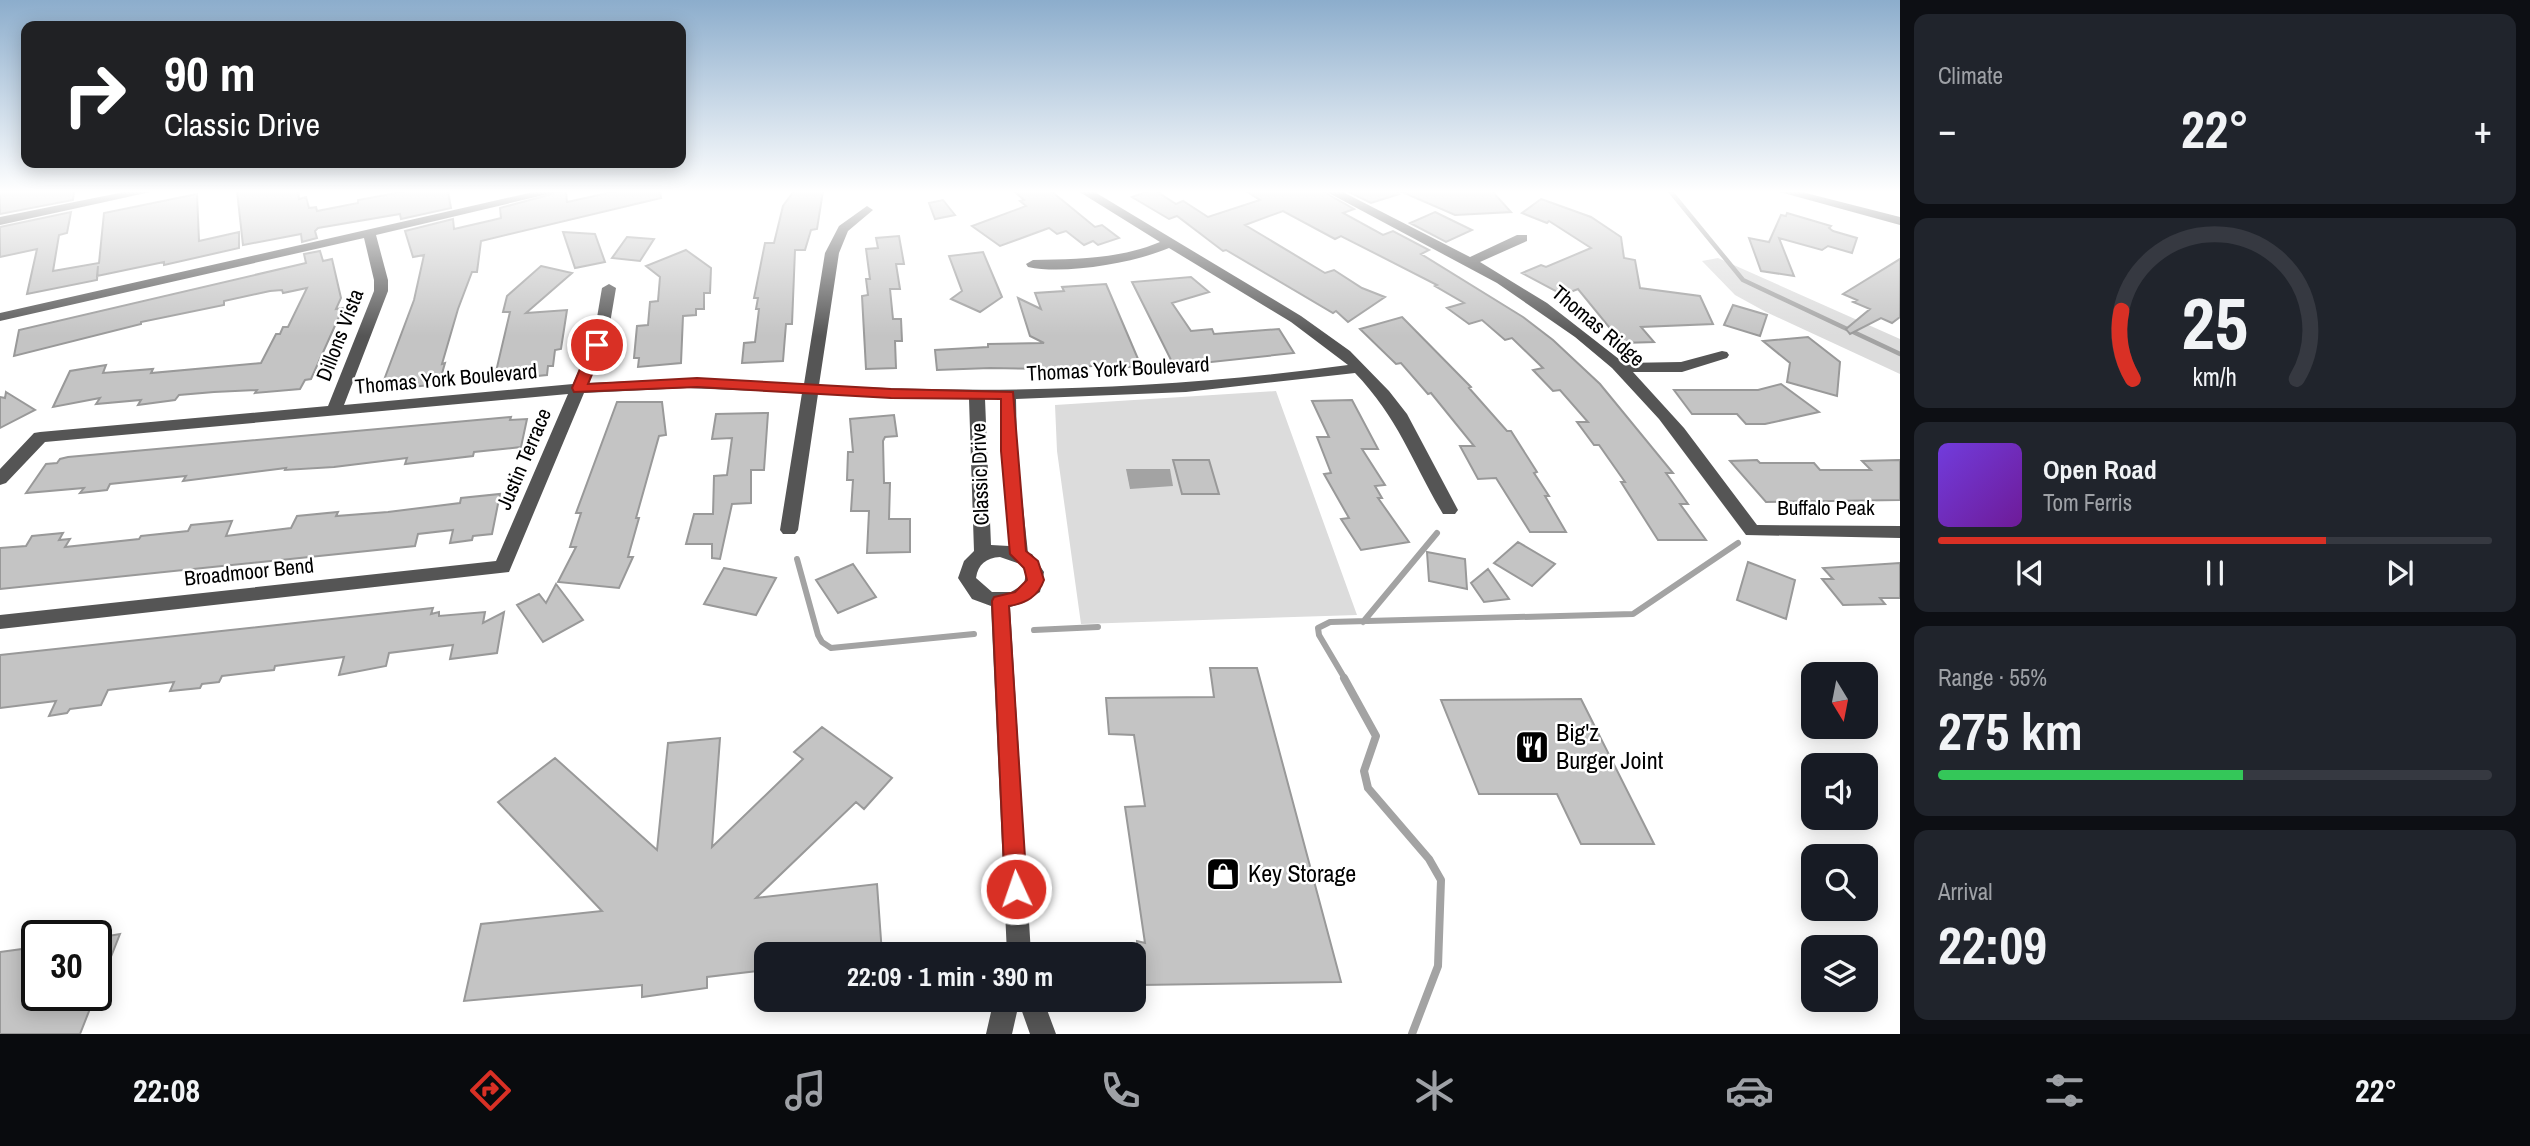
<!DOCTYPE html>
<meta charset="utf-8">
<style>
body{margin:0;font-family:"Archivo Narrow",sans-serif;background:#20242c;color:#f1f3f6;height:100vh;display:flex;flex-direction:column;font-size:26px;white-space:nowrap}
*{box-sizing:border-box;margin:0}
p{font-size:23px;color:#9ea1a6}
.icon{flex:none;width:38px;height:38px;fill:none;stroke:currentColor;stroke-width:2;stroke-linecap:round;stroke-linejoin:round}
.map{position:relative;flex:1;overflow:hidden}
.panel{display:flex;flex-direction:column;gap:14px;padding:14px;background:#0d0f14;width:630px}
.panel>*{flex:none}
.top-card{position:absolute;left:21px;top:21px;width:665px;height:147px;border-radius:14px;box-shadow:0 4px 18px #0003;background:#202124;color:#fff;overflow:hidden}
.needle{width:46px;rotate:170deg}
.buttons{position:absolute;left:1801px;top:662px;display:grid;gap:14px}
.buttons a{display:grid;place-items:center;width:77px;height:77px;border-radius:14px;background:#171b24;box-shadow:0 4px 18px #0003;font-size:35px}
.speed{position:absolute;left:21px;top:920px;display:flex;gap:14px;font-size:35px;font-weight:700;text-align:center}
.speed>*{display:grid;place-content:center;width:91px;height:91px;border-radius:50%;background:#171b24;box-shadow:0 4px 18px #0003;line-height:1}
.speed .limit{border:4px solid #111;border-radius:10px;background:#fff;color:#111}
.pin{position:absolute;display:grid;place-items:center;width:60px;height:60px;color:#fff;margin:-30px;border:4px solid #fff;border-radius:50%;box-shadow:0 2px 7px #0007}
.me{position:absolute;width:77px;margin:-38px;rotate:357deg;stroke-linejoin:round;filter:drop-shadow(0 0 5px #0008)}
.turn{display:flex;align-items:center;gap:24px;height:147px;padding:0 28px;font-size:32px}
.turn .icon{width:91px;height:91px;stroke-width:2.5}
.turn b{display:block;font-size:49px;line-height:60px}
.big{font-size:52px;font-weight:800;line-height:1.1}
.panel .card{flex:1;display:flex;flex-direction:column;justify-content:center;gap:10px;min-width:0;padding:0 24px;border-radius:14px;background:#20242c}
.panel .dial{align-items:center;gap:0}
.dial svg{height:182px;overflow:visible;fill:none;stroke:#363941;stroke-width:7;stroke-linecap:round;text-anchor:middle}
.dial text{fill:#f1f3f6;stroke:none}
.song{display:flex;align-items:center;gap:21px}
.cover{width:84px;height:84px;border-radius:10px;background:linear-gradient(135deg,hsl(260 70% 55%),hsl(280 70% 35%))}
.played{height:7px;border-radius:4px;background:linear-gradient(90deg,#d93025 70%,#363941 70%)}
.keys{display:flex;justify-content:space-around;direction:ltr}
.heat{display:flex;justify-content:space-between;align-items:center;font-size:38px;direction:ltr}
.charge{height:10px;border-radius:5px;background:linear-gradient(90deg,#34c759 55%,#363941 0)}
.trip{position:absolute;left:754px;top:942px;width:392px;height:70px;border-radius:14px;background:#171b24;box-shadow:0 4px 18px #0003;font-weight:800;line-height:70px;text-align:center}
.menu{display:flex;height:112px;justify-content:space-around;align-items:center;background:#090b0e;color:#9ea1a6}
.menu .icon{width:49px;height:49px}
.menu .active{color:#d93025}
.menu b{font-size:32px;color:#f1f3f6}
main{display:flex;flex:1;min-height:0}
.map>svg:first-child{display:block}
.green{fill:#dcdcdc}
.water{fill:#a3a3a3}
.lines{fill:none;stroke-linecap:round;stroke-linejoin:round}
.stream-far2{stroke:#a3a3a3;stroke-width:4.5}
.stream-far1{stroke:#a3a3a3;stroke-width:6}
.stream{stroke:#a3a3a3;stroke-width:8}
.building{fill:#c4c4c4;stroke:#999;stroke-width:2}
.minor{fill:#555;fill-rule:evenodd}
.route{fill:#d93025;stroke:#8d1f18;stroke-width:2}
.labels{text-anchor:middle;stroke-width:5;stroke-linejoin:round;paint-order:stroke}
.street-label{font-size:21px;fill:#000;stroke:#fff}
.near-poi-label{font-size:24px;fill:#000;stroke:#fff;text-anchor:start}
</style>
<main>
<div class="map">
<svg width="1900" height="1034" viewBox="0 0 1900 1034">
<rect width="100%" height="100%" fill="#fff"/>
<!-- green -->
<path class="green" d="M1718,258L1900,339V374L1766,312L1735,295L1702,261Z
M1276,391L1357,615L1081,624L1057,451L1055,405Z"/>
<!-- water -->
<path class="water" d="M1126,469H1170L1173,486L1130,489Z"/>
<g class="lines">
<!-- stream-far2 -->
<path class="stream-far2" d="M1670,191L1743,280L1900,354"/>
<!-- stream-far1 -->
<path class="stream-far1" d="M797,559L818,635L822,642L831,648L974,634
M1363,622L1437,533
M1034,630L1098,627
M1345,679L1319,635L1318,628L1330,622L1633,614L1738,543"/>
<!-- stream -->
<path class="stream" d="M1344,678L1376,736L1364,771L1368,788L1429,859L1441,880L1438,966L1412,1034"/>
</g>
<!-- building -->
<path class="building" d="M0,191H74L73,200L0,214Z
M237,191H298L299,199L306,197L309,208L316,207L317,211L358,203V200L407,191H448L451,208L401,219L400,214L318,228L315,231L317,238L302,242L301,234L243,245Z
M563,191H566L567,202L617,191H660L661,198L481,241L477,272H472L458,309L442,364L445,363L439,384L392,389L394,383H389L391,379L384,380L414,300L424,255L413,257L405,231L453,219L454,229L493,220L501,218L500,208Z
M794,191H823L817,229L811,230L805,250H795L792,324H786L783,361L742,363L744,343L755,342L759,309H756L758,298H754L765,243H774L783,206Z
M1014,191H1051L1095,227L1102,225L1119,238L1098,245L1093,241L1084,245L1066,231L1057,234L1049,228L1000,246L972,226L1026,206L1020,201L1024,200Z
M1149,191H1156L1176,204L1183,201L1208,217L1260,200L1246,191H1322L1354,209L1343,213L1383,235L1393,231L1429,250L1421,254L1523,317L1553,340L1600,384L1673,473H1666L1688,504H1680L1706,540H1658L1621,482H1625L1599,445H1594L1577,422H1588L1560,390L1553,391L1533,370L1543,368L1512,338L1505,340L1482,320L1469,324L1447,308L1464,303L1435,286L1437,285L1341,236L1335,239L1283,211L1245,225L1325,273L1334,270L1362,288L1385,297L1348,322L1336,311L1333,313L1226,250L1223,251L1177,216L1169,219L1132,197Z
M1347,191H1398L1399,194L1371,203Z
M1400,191H1492L1511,212L1455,215Z
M197,194L199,241L239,232V248L164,265V262L97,276L98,266L97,280L27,294L37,249L0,257V227L71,212L67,233L59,235L53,271L99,263L104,213Z
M1541,199L1591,217L1621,237L1624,258L1635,260L1640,288L1700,296L1713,324L1641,327L1654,342L1622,343L1578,289L1563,295L1522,273L1541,265L1546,267L1591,248L1549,221L1547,223L1522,213Z
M943,200L955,215L935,219L929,203Z
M1435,212L1472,230L1446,242L1410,223Z
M1787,213L1831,226L1829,228L1833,231L1857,238L1852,253L1828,246L1822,250L1779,238L1794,276L1761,271L1749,238L1769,242L1781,215L1786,216Z
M563,232L595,234L605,262L575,268Z
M899,236L904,264H896L900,289H890L893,319H901L902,341H895L896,368L866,369L862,296L868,295L866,279H870L866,249L878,248L876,238Z
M627,237L654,239L640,261L612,258Z
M686,250L711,268L710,293H704V309H696V315L683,316L681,363L638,367L639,358H634L637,326L648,325L650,302L658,301L660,277L646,266Z
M320,251L323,261L332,259L341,298L336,309L343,308L311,379L305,380L300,389L255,393L257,390L214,392L179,395L175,400L138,405L141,400L96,404L100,398L53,407L70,371L106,365L103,373L153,369L151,373L261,363L276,334H280L283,327H288L307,288L283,293L282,290L270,291L224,301V305L141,322V324L14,356L19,330L306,263L304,254Z
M983,252L1002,297L980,312L951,299L962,291L949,256Z
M1900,259V317L1892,323L1881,318L1850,334L1846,329L1870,309L1853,302L1857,300L1843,294Z
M541,266L572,273L526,313L567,310L561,349L555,350L553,366H548L547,375L494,380L510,312H503L507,296Z
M1191,277L1209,292L1172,303L1191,331L1212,329L1214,334L1279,329L1294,353L1174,366L1132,282Z
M1106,284L1141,366L1119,368L1118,364L1054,369L990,368L937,370L935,350L988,347V344L1044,343L1030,336L1018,298L1041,309L1035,293L1064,291L1062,287Z
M1733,305L1767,315L1760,336L1724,325Z
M1402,317L1471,387L1469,388L1507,431H1511L1537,472L1534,473L1549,496H1545L1566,532H1530L1496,478L1478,479L1460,446H1474L1431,393L1428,394L1401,363L1396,364L1360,329Z
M1808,337L1840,362L1837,396L1787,382L1790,363L1763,341Z
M1781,384L1819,412L1765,424H1746L1737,414H1692L1674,390H1758Z
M6,392L35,410L0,428V397L5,398Z
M1352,400L1378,449H1362L1385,485L1375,486L1382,498H1378L1409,542L1361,550L1341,519L1349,518L1324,474L1331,473L1317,437H1329L1312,401Z
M617,402H662L666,435L659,436L636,518H639L628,557H633L619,588L558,582L576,547H570L581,513H576Z
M768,413L764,470H751V503L732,504L720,559L712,558V544H686L694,514H713L714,476L727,475L732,438L712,439L716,414Z
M894,415L897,436L885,437L883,441L884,483H890L889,519H910V552L867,553L869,511H851L853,480H847L848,452H853L850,419Z
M511,417L510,420L527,419L521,447L474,452L473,456L405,464L407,458L334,467L285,470L286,468L183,481L186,476L110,484L107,490L80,493L84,488L26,493L46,464L57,463L60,459L68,457Z
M1173,460H1209L1219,494H1182Z
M1757,460L1760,463H1814L1820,470H1871L1862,461L1900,460V500L1766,502L1730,461Z
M500,494L492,534L473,536L472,540L450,543L453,530L418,534L415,546L0,589V548L26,546L32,536L63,533L59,540L70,539L65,547L139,539L141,536L188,531L191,525L232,521L226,536L291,528L297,516L338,512L336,516L388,512L460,503L461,498Z
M1518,542L1555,564L1532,586L1494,563Z
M1427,552L1465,559L1467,589L1429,581Z
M1748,562L1795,580L1786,619L1737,600Z
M1900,563V598H1880L1885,604L1843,605L1822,579H1833L1823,568Z
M853,564L876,597L838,613L816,580Z
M724,568L776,578L756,615L704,604Z
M1488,569L1509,599L1484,602L1471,583Z
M556,584L583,620L543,642L517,605L539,594L546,603Z
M433,608L431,614L439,612V616L485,612L483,623L504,612L497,653L450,659L453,645L389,653L386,666L339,675L344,657L275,666L274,670L222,676L219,682L202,684L200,688L170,691L174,682L108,690L101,705L70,709L67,713L49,716L56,701L0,708V655Z
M1210,668H1257L1341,982L1141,985L1137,941L1145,943L1125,807L1145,806L1134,735L1109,734L1106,698L1214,697Z
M1581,699L1654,844H1581L1557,794H1479L1441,700Z
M822,727L892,778L864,809L856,802L756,898L877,884L882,954H766V970L707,977V988L642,997V985L464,1001L481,924L602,911L498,802L555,758L657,850L668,743L720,738L712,847L803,759L794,752Z
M120,934L97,992H96V938Z
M37,947V996H95L80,1034H0V952Z"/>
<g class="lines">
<!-- minor -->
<path class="minor" d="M129,191H155L0,225V217Z
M538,191H561L376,235L388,280V291L344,405L573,384L594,335L602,288L609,284L616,288L608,335L588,383L687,379L804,384L825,253L839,226L867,206L873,210L848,231L839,253L819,385C995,395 1173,389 1348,365L1291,322L1169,248C1134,263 1065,275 1028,267L1026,264L1033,260C1076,259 1120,259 1160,242L1078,191H1093L1301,316L1350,351L1389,391L1407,414L1458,510L1455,514H1443C1412,462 1399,419 1355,373L1186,392L1016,399L1017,451L1028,553L1032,554L1044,572L1040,592L1023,603L1010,607L1031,954H1007L991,606L972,599L958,578L964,561L974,551L969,399L818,394L798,530L795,534H783L780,530L802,393L687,388L584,393L509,572L0,629V615L496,561L568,394L45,442L6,483L0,485V469L34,433L40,432L328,406L374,291V280L364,238L0,321V313ZM985,399H1000L1001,451L1009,546L991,545ZM1000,557L1020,564L1026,573L1024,584L1011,592H992L976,578C978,564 986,558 1000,557Z
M1325,191H1341L1470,257L1517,235H1527V241L1480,262L1547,303L1624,363L1681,362L1722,351L1727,352L1729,355L1727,358L1682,372H1633L1684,428L1757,525L1900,526V538L1746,535L1659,419L1612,368L1575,337L1497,283Z
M1776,191H1798L1900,217V225Z
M994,999H1043L1056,1034H1030L1019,1003L1012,1034H986Z"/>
</g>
<!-- sky -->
<linearGradient id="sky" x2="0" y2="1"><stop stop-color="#8cadcc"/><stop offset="0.57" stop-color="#fff"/><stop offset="1" stop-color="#fff" stop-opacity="0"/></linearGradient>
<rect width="1900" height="336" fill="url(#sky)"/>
<!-- route -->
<path class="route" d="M597,341L604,345L588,384L697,378L891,389L1013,392L1026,551L1038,561L1044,580C1038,597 1026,603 1009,606L1027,889L1024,896L1016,899L1008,896L1005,889L992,601L994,597L1015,592L1027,580L1024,568L1010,554L1001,451V399L891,398L697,387L574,392L572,388L590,345Z"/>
<!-- icons -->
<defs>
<g id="restaurant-square" transform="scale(1.75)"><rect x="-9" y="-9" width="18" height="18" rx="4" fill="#000" stroke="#fff"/><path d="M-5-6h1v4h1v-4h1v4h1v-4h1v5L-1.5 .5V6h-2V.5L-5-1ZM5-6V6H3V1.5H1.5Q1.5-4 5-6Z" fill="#fff"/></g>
<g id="shop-square" transform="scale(1.75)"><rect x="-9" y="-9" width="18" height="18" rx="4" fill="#000" stroke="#fff"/><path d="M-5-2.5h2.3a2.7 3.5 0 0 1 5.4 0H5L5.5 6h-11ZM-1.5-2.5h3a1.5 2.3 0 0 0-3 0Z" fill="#fff"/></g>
</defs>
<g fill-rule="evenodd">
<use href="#restaurant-square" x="1532" y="747"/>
<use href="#shop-square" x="1223" y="874"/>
</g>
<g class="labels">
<!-- street labels -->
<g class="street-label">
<text transform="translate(1598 326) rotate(40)" y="7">Thomas Ridge</text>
<text transform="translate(340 335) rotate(-69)" y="7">Dillons Vista</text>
<text transform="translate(1118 369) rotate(-3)" y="7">Thomas York Boulevard</text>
<text transform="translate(446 379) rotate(-5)" y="7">Thomas York Boulevard</text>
<text transform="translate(524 459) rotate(-67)" y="7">Justin Terrace</text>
<text transform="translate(980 474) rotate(-92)" y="7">Classic Drive</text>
<text x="1826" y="515">Buffalo Peak</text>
<text transform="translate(249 572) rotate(-6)" y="7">Broadmoor Bend</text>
</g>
<!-- near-poi labels -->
<g class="near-poi-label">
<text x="1556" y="741">Big'z<tspan x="1556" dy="28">Burger Joint</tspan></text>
<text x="1248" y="882">Key Storage</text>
</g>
</g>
</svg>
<div class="buttons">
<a><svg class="needle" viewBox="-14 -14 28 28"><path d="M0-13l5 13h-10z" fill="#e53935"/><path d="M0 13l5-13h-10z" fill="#9ea1a6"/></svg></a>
<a><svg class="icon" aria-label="sound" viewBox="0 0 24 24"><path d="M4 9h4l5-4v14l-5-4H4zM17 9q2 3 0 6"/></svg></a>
<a><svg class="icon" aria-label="search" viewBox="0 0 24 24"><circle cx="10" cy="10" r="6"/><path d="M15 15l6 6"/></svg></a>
<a><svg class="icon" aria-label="layers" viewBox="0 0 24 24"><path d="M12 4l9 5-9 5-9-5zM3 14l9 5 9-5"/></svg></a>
</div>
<div class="speed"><div class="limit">30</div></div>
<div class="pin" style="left:597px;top:345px;background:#d93025"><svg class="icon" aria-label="arrive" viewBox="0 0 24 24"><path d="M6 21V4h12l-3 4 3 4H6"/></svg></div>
<svg class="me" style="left:1016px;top:889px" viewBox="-20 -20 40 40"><circle r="17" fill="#d93025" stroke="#fff" stroke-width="3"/><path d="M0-11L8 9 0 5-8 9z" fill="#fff"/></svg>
<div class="trip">22:09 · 1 min · 390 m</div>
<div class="top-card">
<div class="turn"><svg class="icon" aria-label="right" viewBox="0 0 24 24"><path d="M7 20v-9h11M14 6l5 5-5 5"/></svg><div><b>90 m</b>Classic Drive</div></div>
</div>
</div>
<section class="panel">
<div class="card"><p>Climate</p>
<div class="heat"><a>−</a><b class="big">22°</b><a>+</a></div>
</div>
<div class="card dial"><svg viewBox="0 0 100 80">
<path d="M14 69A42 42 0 1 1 86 69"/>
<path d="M14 69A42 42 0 0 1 9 39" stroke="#d93025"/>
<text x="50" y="56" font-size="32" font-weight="700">25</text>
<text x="50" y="72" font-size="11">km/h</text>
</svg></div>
<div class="card">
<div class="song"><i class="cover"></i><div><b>Open Road</b><p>Tom Ferris</p></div></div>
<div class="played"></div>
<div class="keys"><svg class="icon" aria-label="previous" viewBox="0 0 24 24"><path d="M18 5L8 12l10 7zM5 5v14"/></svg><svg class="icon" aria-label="pause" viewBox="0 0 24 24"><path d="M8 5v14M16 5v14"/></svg><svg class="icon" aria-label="next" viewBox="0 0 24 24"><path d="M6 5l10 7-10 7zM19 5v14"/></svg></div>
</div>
<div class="card"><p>Range · 55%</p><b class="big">275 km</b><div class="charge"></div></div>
<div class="card"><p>Arrival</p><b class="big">22:09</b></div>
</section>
</main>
<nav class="menu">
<b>22:08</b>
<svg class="icon active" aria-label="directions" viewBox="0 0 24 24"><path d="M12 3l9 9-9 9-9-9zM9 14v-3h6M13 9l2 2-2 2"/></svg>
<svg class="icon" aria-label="music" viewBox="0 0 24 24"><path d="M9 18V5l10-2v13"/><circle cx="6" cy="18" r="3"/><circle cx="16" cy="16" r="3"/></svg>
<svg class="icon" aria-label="phone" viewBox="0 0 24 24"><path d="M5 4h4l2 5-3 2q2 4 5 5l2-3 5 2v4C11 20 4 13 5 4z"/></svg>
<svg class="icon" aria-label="climate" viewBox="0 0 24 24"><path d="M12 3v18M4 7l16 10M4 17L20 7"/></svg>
<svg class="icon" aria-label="car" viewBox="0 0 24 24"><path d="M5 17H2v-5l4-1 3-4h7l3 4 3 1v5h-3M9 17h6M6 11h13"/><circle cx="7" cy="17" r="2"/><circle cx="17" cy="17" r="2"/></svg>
<svg class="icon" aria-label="filters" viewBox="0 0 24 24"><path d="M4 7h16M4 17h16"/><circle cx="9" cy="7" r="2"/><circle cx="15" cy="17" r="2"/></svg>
<b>22°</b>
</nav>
